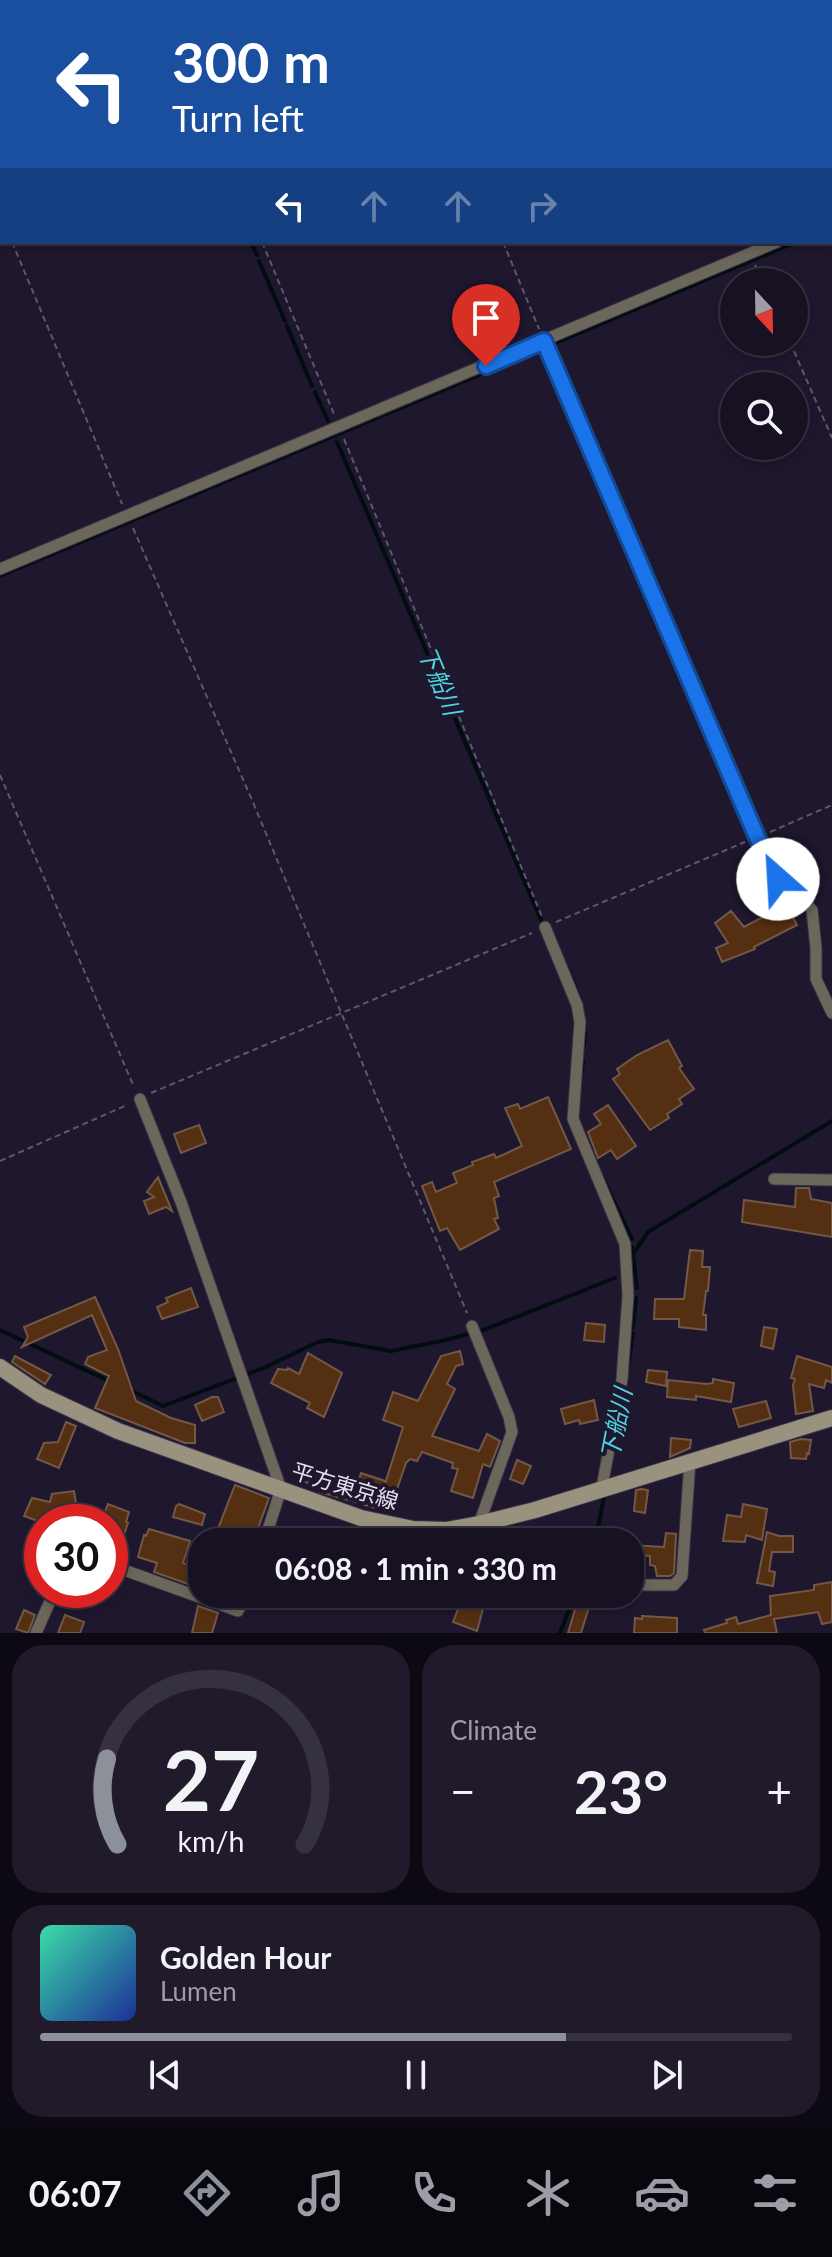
<!DOCTYPE html>
<meta charset="utf-8">
<style>
body{margin:0;font-family:Lato,"Noto Sans JP",sans-serif;background:#201a2a;color:#f1f3f6;height:100vh;display:flex;flex-direction:column;font-size:30px;white-space:nowrap}
*{box-sizing:border-box;margin:0}
p{font-size:26px;color:#9e9da5}
.icon{flex:none;width:44px;height:44px;fill:none;stroke:currentColor;stroke-width:2;stroke-linecap:round;stroke-linejoin:round}
.map{position:relative;height:1633px;overflow:hidden}
.side{display:flex;flex-direction:column;gap:12px;padding:12px;background:#0d0913;flex:1}
.side>*{flex:none}
.banner{position:absolute;left:0px;top:0px;width:832px;height:244px;box-shadow:0 4px 12px #0003,0 0 0 2px #363140;background:#1a4fa0;color:#fff;overflow:hidden}
.needle{width:52px;rotate:158deg}
.controls{position:absolute;left:720px;top:268px;display:grid;gap:16px}
.controls a{display:grid;place-items:center;width:88px;height:88px;border-radius:50%;background:#171122;box-shadow:0 4px 12px #0003,0 0 0 2px #363140;font-size:40px}
.speed{position:absolute;left:24px;top:1504px;display:flex;gap:16px;font-size:40px;font-weight:700;text-align:center}
.speed>*{display:grid;place-content:center;width:104px;height:104px;border-radius:50%;background:#171122;box-shadow:0 4px 12px #0003,0 0 0 2px #363140;line-height:1}
.speed .limit{border:12px solid #d22;background:#fff;color:#111}
.pin{position:absolute;display:grid;place-items:center;width:68px;height:68px;color:#fff;margin:-82px -34px;border-radius:50% 50% 50% 0;rotate:-45deg;box-shadow:0 0 8px #0007}
.pin .icon{rotate:45deg}
.me{position:absolute;width:88px;margin:-44px;rotate:334deg;stroke-linejoin:round;filter:drop-shadow(0 0 6px #0008)}
.turn{display:flex;align-items:center;gap:28px;height:168px;padding:0 40px;font-size:36px}
.turn .icon{width:104px;height:104px;stroke-width:2.5}
.turn b{display:block;font-size:56px;line-height:68px}
.lanes{display:flex;align-items:center;height:76px;padding:0 40px;background:#0003;justify-content:center;gap:40px;direction:ltr}
.lanes .off{opacity:.35}
.big{font-size:60px;font-weight:700;line-height:1.1}
.side .tile{flex:1;display:flex;flex-direction:column;justify-content:center;gap:12px;min-width:0;padding:0 28px;border-radius:32px;background:#201a2a}
.side .dial{align-items:center;gap:0}
.dial svg{height:208px;overflow:visible;fill:none;stroke:#363140;stroke-width:7;stroke-linecap:round;text-anchor:middle}
.dial text{fill:#f1f3f6;stroke:none}
.song{display:flex;align-items:center;gap:24px}
.cover{width:96px;height:96px;border-radius:12px;background:linear-gradient(135deg,hsl(160 70% 55%),hsl(230 70% 35%))}
.played{height:8px;border-radius:4px;background:linear-gradient(90deg,#8c9099 70%,#363140 70%)}
.keys{display:flex;justify-content:space-around;direction:ltr}
.heat{display:flex;justify-content:space-between;align-items:center;font-size:44px;direction:ltr}
.side .tiles{flex:1;display:grid;gap:12px;grid-template-columns:1fr 1fr}
.tile:last-child{grid-column:span 2}
.trip{position:absolute;left:188px;top:1528px;width:456px;height:80px;border-radius:32px;background:#171122;box-shadow:0 4px 12px #0003,0 0 0 2px #363140;font-weight:700;line-height:80px;text-align:center}
.tab-bar{display:flex;height:128px;justify-content:space-around;align-items:center;background:#09070e;color:#9e9da5}
.tab-bar .icon{width:56px;height:56px}
.tab-bar .current{color:#8c9099}
.tab-bar b{font-size:36px;color:#f1f3f6}
.map>svg:first-child{display:block}
.lines{fill:none;stroke-linecap:round;stroke-linejoin:round}
.stream{stroke:#010d0f;stroke-width:4}
.building{fill:#552f12;stroke:#725846;stroke-width:2}
.service-casing{stroke:#3b3349;stroke-width:7}
.minor-casing{stroke:#3b3349;stroke-width:13}
.secondary-casing{stroke:#3b3349;stroke-width:18}
.path{stroke:#5f586d;stroke-width:2;stroke-dasharray:6 4;stroke-linecap:butt}
.service{stroke:#6b675b;stroke-width:5}
.minor{stroke:#6b675b;stroke-width:11}
.secondary{stroke:#99927e;stroke-width:16}
.route-casing{stroke:#114b97;stroke-width:20}
.route{stroke:#1a73e8;stroke-width:14}
.labels{text-anchor:middle;stroke-width:8;stroke-linejoin:round;paint-order:stroke}
.street-label{font-size:22px;fill:#e5e0f0;stroke:#1f172e}
.water-label{font-size:24px;font-style:italic;fill:#4dd3e2;stroke:#1f172e}
</style>
<div class="map">
<svg width="832" height="1633" viewBox="0 0 832 1633">
<rect width="100%" height="100%" fill="#1f172e"/>
<g class="lines">
<!-- stream -->
<path class="stream" d="M148,0L149,2
M830,227L832,226
M251,242L257,255
M259,261L285,321
M287,326L312,386
M315,392L328,421
M337,442L541,920
M0,576L796,242
M567,967L580,999
M584,1045L585,1032
M581,1075L583,1062
M603,1178L632,1239
M632,1247L637,1288
M633,1254L648,1232L832,1121
M633,1327L636,1298
M0,1330L111,1382
M628,1367L633,1333
M130,1390L163,1406L266,1367L318,1342L329,1340L391,1351L446,1340L486,1329L615,1278
M595,1542L604,1497
M560,1633L575,1594"/>
</g>
<!-- building -->
<path class="building" d="M780,908L783,914L789,910L797,925L754,947L755,949L722,962L716,948L728,943L715,923L731,911L744,927Z
M668,1040L682,1066L679,1068L694,1089L679,1099L682,1104L667,1114L669,1118L650,1130L613,1079L620,1074L617,1069L637,1055Z
M548,1097L571,1149L494,1182L499,1196L494,1198L498,1218L494,1219L499,1229L460,1250L447,1228L440,1231L422,1186L432,1182L436,1192L457,1183L453,1173L473,1165L472,1162L494,1154L496,1158L522,1146L505,1108L518,1104L520,1109Z
M608,1105L636,1146L617,1159L611,1150L598,1158L588,1132L601,1124L594,1114Z
M199,1125L206,1143L181,1153L174,1134Z
M158,1177L172,1211L166,1207L149,1214L144,1201L154,1197L147,1192Z
M796,1188H809L811,1199L832,1203V1237L742,1222L744,1200L795,1207Z
M690,1250L703,1251L702,1267H710L708,1291H706L703,1315H706V1330L679,1327V1319H654L655,1299H684Z
M191,1288L198,1307L162,1319L157,1307L168,1302L166,1298Z
M95,1297L118,1349L136,1401L171,1418L195,1425V1443H185L95,1408L109,1376L85,1364L88,1357L107,1350L92,1315L22,1347L28,1337L24,1327Z
M586,1323L605,1325L604,1342L584,1340Z
M764,1327L777,1329L773,1349L761,1346Z
M460,1351L463,1364L456,1366L447,1384L455,1389L432,1436L479,1451L487,1434L500,1441L490,1467L483,1464L473,1498L451,1491L458,1469L452,1468L453,1463L422,1452L417,1461L410,1459L406,1463L396,1492L384,1487L403,1427L383,1420L393,1392L418,1401L441,1356Z
M308,1353L342,1373L324,1417L307,1408L310,1403L271,1383L278,1369L287,1370L288,1368L299,1374Z
M15,1356L51,1375L45,1384L12,1362Z
M797,1356L832,1367V1383L826,1380L824,1388L809,1384L813,1411L796,1414L793,1385L795,1379L791,1378Z
M648,1370L667,1372L666,1386L646,1382Z
M713,1379L734,1383L731,1402L696,1396V1400L667,1397L668,1380L707,1384L713,1383Z
M212,1397H218L224,1412L202,1421L195,1405Z
M594,1400L598,1420L580,1424L579,1420L565,1424L561,1409Z
M766,1401L771,1418L739,1427L733,1409Z
M66,1422L76,1426L59,1468L37,1459L44,1443L58,1442Z
M671,1438L691,1440L690,1448L670,1457Z
M801,1439L811,1440L809,1454L807,1453L806,1459L791,1458L790,1442Z
M517,1460L531,1466L523,1484L510,1479Z
M307,1470L324,1477L319,1488L303,1481Z
M361,1473L385,1481L376,1508L320,1492L323,1481L355,1492Z
M235,1485L269,1498L253,1542L217,1531Z
M641,1489L648,1490L645,1513L634,1511L636,1490Z
M74,1491L77,1510L102,1519L108,1504L129,1512L126,1522L128,1523L116,1558L110,1557V1522H40L24,1516L32,1498L50,1502L52,1494Z
M179,1504L205,1514L202,1525L173,1517L176,1506Z
M743,1504L767,1509L762,1540L746,1535L745,1542L723,1541L727,1515L741,1517Z
M149,1529L190,1541L183,1563L202,1572V1589L154,1572L157,1563L138,1557L144,1535L146,1536Z
M767,1532L779,1536H793V1552H772L769,1571L775,1572L773,1586L757,1583Z
M666,1533L676,1534L674,1573L670,1576H657L655,1566L650,1565V1556L630,1555V1545L664,1547Z
M832,1582V1622L822,1624L818,1612L774,1619L777,1633H705L704,1630L727,1623L726,1620L736,1617L738,1624L771,1615L770,1596L814,1590V1585Z
M464,1594H487L477,1631L453,1622Z
M578,1600L590,1604L581,1633H568Z
M198,1606L218,1613L212,1633H192Z
M24,1610L35,1615L28,1633L16,1629Z
M65,1615L84,1622L80,1633H58Z
M642,1616L677,1618V1633H634L635,1618L642,1619Z"/>
<g class="lines">
<!-- service casing -->
<g class="service-casing">
<path id="service" d="M437,0L438,2
M498,2L503,0"/>
</g>
<!-- minor casing -->
<g class="minor-casing">
<path id="minor" d="M404,0L405,2
M562,2L567,0
M830,220L832,219
M544,341L757,837L778,879L799,894L812,910L816,948V979L832,1013
M0,569L777,242
M545,927L577,1005L580,1022L573,1119L625,1244L628,1296L622,1379L602,1487
M140,1099L181,1202L281,1489L264,1542
M774,1179L832,1180
M472,1326L509,1417L512,1432L479,1524
M460,1527L470,1542
M110,1565L238,1611L246,1594
M630,1585H674L682,1576L690,1461
M36,1633L55,1590"/>
</g>
<!-- secondary casing -->
<g class="secondary-casing">
<path id="secondary" d="M0,1367L41,1395L118,1431L361,1518L413,1529L446,1530L479,1524L535,1510L832,1418"/>
</g>
<!-- path -->
<path class="path" d="M159,0L160,2
M645,0L646,2
M0,175L2,174
M0,214L2,219
M12,242L122,504
M262,242L334,414
M503,242L539,329
M755,265L762,282
M790,342L832,438
M344,439L542,917
M133,528L252,800L467,1313
M0,775L134,1087
M770,832L832,805
M556,922L745,842
M151,1093L532,933
M0,1161L127,1105"/>
<!-- service -->
<use href="#service" class="service"/>
<!-- minor -->
<use href="#minor" class="minor"/>
<!-- secondary -->
<use href="#secondary" class="secondary"/>
</g>
<g class="lines">
<!-- route casing -->
<g class="route-casing">
<path id="route" d="M486,366L544,341L757,837L778,879"/>
</g>
<!-- route -->
<use href="#route" class="route"/>
</g>
<g class="labels">
<!-- street labels -->
<g class="street-label">
<text transform="translate(345 1486) rotate(17)" y="8">平方東京線</text>
</g>
<!-- water labels -->
<g class="water-label">
<text transform="translate(439 681) rotate(67)" y="8">下船川</text>
<text transform="translate(617 1424) rotate(-79)" y="8">下船川</text>
</g>
</g>
</svg>
<div class="controls">
<a><svg class="needle" viewBox="-14 -14 28 28"><path d="M0-13l5 13h-10z" fill="#e53935"/><path d="M0 13l5-13h-10z" fill="#9e9da5"/></svg></a>
<a><svg class="icon" aria-label="search" viewBox="0 0 24 24"><circle cx="10" cy="10" r="6"/><path d="M15 15l6 6"/></svg></a>
</div>
<div class="speed"><div class="limit">30</div></div>
<div class="pin" style="left:486px;top:366px;background:#d93025"><svg class="icon" aria-label="arrive" viewBox="0 0 24 24"><path d="M6 21V4h12l-3 4 3 4H6"/></svg></div>
<svg class="me" style="left:778px;top:879px" viewBox="-20 -20 40 40"><circle r="19" fill="#fff"/><path d="M0-13L10 11 0 6-10 11z" fill="#1a73e8"/></svg>
<div class="trip">06:08 · 1 min · 330 m</div>
<div class="banner">
<div class="turn"><svg class="icon" aria-label="left" viewBox="0 0 24 24"><path d="M17 20v-9H6M10 6l-5 5 5 5"/></svg><div><b>300 m</b>Turn left</div></div>
<div class="lanes"><svg class="icon" aria-label="left" viewBox="0 0 24 24"><path d="M17 20v-9H6M10 6l-5 5 5 5"/></svg><svg class="icon off" aria-label="ahead" viewBox="0 0 24 24"><path d="M12 20V5M6 11l6-6 6 6"/></svg><svg class="icon off" aria-label="ahead" viewBox="0 0 24 24"><path d="M12 20V5M6 11l6-6 6 6"/></svg><svg class="icon off" aria-label="right" viewBox="0 0 24 24"><path d="M7 20v-9h11M14 6l5 5-5 5"/></svg></div>
</div>
</div>
<section class="side">
<div class="tiles">
<div class="tile dial"><svg viewBox="0 0 100 80">
<path d="M14 69A42 42 0 1 1 86 69"/>
<path d="M14 69A42 42 0 0 1 10 36" stroke="#8c9099"/>
<text x="50" y="56" font-size="32" font-weight="700">27</text>
<text x="50" y="72" font-size="11">km/h</text>
</svg></div>
<div class="tile"><p>Climate</p>
<div class="heat"><a>−</a><b class="big">23°</b><a>+</a></div>
</div>
<div class="tile">
<div class="song"><i class="cover"></i><div><b>Golden Hour</b><p>Lumen</p></div></div>
<div class="played"></div>
<div class="keys"><svg class="icon" aria-label="previous" viewBox="0 0 24 24"><path d="M18 5L8 12l10 7zM5 5v14"/></svg><svg class="icon" aria-label="pause" viewBox="0 0 24 24"><path d="M8 5v14M16 5v14"/></svg><svg class="icon" aria-label="next" viewBox="0 0 24 24"><path d="M6 5l10 7-10 7zM19 5v14"/></svg></div>
</div>
</div>
</section>
<nav class="tab-bar">
<b>06:07</b>
<svg class="icon current" aria-label="directions" viewBox="0 0 24 24"><path d="M12 3l9 9-9 9-9-9zM9 14v-3h6M13 9l2 2-2 2"/></svg>
<svg class="icon" aria-label="music" viewBox="0 0 24 24"><path d="M9 18V5l10-2v13"/><circle cx="6" cy="18" r="3"/><circle cx="16" cy="16" r="3"/></svg>
<svg class="icon" aria-label="phone" viewBox="0 0 24 24"><path d="M5 4h4l2 5-3 2q2 4 5 5l2-3 5 2v4C11 20 4 13 5 4z"/></svg>
<svg class="icon" aria-label="climate" viewBox="0 0 24 24"><path d="M12 3v18M4 7l16 10M4 17L20 7"/></svg>
<svg class="icon" aria-label="car" viewBox="0 0 24 24"><path d="M5 17H2v-5l4-1 3-4h7l3 4 3 1v5h-3M9 17h6M6 11h13"/><circle cx="7" cy="17" r="2"/><circle cx="17" cy="17" r="2"/></svg>
<svg class="icon" aria-label="filters" viewBox="0 0 24 24"><path d="M4 7h16M4 17h16"/><circle cx="9" cy="7" r="2"/><circle cx="15" cy="17" r="2"/></svg>
</nav>
